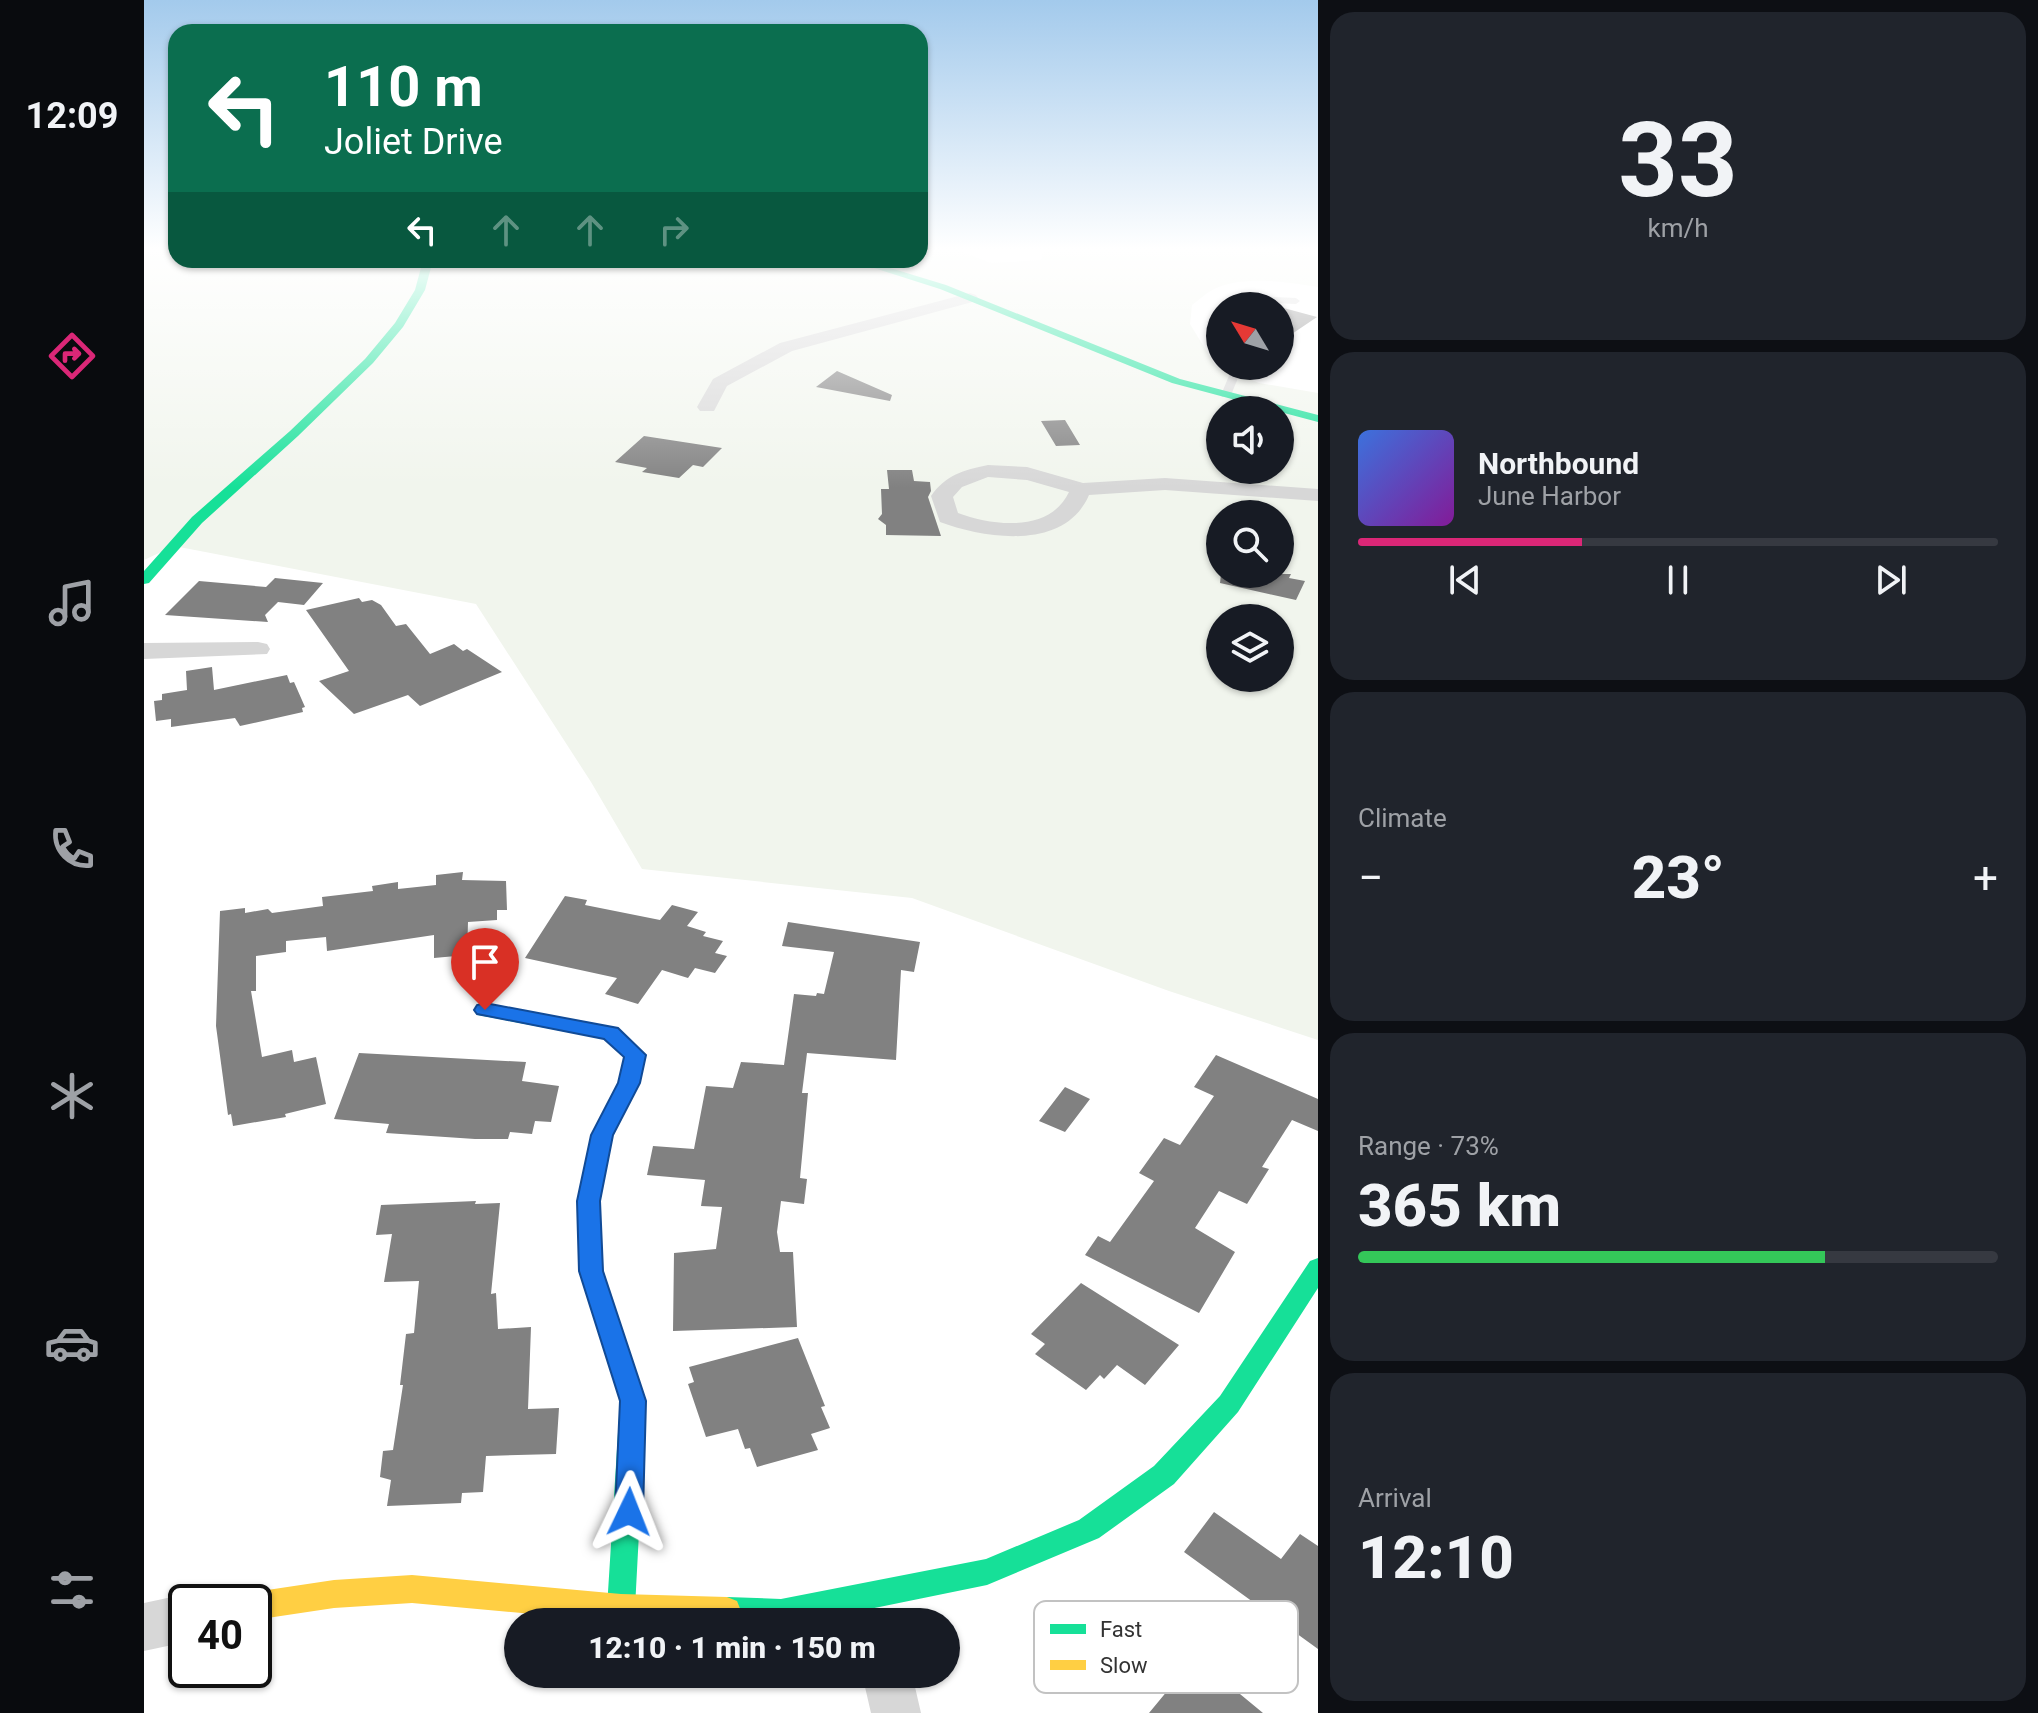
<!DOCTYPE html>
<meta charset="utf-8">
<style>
body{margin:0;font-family:Roboto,sans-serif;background:#20242c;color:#f1f3f6;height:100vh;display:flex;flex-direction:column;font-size:30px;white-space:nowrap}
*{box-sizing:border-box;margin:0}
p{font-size:26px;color:#9ea1a6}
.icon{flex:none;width:44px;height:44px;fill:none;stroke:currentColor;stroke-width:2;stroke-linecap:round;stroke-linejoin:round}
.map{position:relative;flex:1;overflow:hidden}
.details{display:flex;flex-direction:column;gap:12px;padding:12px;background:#0d0f14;width:720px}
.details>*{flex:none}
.guide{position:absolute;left:24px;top:24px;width:760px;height:244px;border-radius:24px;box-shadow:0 2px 6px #0004;background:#0b6e4f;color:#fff;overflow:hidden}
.needle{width:52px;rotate:308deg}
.fabs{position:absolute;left:1062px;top:292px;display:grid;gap:16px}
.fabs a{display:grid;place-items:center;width:88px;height:88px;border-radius:50%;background:#171b24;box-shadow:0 2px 6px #0004;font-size:40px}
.speed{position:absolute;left:24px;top:1584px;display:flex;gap:16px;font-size:40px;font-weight:700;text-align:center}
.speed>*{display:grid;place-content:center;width:104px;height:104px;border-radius:50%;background:#171b24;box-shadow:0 2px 6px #0004;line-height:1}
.speed .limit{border:4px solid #111;border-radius:12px;background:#fff;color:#111}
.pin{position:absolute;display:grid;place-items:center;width:68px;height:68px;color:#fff;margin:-82px -34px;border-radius:50% 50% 50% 0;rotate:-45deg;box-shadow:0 0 8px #0007}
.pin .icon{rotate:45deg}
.me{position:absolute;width:88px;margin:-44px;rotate:2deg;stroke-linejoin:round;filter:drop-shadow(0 0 6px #0008)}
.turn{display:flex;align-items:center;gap:28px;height:168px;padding:0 24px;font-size:36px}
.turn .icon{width:104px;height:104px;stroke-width:2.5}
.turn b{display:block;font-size:56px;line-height:68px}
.lanes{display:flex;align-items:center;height:76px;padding:0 24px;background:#0003;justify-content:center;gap:40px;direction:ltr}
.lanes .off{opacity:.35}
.big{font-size:60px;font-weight:800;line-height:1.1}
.details .card{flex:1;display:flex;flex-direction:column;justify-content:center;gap:12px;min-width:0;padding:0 28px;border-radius:24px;background:#20242c}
.details .dial{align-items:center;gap:0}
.dial b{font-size:104px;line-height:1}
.song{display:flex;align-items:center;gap:24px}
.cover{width:96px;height:96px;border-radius:12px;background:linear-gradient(135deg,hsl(220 70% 55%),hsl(290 70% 35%))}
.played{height:8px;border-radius:4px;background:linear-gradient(90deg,#db2777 35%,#363941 35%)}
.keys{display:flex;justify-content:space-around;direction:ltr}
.heat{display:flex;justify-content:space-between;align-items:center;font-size:44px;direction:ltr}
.charge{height:12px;border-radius:6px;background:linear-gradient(90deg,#34c759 73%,#363941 0)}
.trip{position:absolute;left:360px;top:1608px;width:456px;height:80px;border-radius:40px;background:#171b24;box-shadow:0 2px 6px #0004;font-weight:800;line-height:80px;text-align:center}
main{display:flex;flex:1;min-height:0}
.dock{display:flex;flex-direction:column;width:144px;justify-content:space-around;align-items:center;background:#090b0e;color:#9ea1a6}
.dock .icon{width:56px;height:56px}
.dock .active{color:#db2777}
.dock b{font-size:36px;color:#f1f3f6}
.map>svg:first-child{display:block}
.green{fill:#f1f5ed;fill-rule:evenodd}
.building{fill:#818181}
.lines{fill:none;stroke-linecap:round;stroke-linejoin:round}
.lane{fill:#d7d7d7;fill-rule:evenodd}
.street{fill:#d7d7d7;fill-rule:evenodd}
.fast{fill:#16e098;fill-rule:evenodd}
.slow{fill:#ffcf43;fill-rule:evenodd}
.route{fill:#1a73e8;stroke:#114b97;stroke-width:2}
.key{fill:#fff;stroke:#c2c2c2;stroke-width:2}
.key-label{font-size:22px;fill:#333}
</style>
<main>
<nav class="dock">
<b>12:09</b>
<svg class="icon active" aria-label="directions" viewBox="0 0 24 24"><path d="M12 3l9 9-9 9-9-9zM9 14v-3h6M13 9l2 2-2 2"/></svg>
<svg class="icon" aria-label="music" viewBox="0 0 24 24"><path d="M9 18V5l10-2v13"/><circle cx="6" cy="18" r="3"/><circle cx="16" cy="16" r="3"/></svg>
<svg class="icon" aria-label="phone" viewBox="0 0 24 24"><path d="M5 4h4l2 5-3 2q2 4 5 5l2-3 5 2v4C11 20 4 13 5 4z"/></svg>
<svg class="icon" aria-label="climate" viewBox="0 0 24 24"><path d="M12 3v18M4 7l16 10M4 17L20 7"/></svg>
<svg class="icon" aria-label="car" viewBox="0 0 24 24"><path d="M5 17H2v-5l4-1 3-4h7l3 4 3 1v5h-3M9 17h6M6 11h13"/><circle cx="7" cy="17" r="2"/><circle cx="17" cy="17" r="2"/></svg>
<svg class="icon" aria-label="filters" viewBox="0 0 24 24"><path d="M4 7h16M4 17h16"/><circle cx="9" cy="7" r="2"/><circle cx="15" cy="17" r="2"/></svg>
</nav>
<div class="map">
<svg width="1174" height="1713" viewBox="0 0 1174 1713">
<rect width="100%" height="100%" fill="#fff"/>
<!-- green -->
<path class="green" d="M0,248H32V260H776V248H809L847,263L897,260L900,248H1174V287C1142,282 1100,275 1070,289C1062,293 1055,300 1048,305L1046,324L1071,365L1115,383L1174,393V1040L1025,991L768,898L498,869L447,782L332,604L30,546L0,560ZM1076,410H1136V470H1076ZM1076,514H1136V574H1076ZM1076,618H1136V678H1076Z"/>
<!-- building -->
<path class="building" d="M1136,307L1173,317L1136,342Z
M693,371L748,395L746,401L672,387Z
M921,420L936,445L912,446L897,421Z
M500,436L578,448L559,467L549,465L535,478L498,472L503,468L471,462Z
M743,470H768L770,481L786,482L787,491L784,497L797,536L742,535V525L734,519L738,514L737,489H745Z
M1077,574H1147L1145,578L1161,581L1152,600L1076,583Z
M131,578L179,583L160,605L134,602L121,615L124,622L21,615L55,581L122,587Z
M215,598L218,602L228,600L237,605L252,626L262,624L286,654L310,644L319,651L323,649L358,672L276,706L264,695L210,714L175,681L205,671L162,610Z
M68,667L70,690L143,675L146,683L150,682L161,707L158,708L159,712L96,726L91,718L27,727V719L12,721L10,701L18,700V694L43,690L42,671Z
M319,872L318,880L362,881L363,910H353V920L324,922L323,955L290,958V935L183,951L182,937L142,941V952L112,956V991H107L118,1057L148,1050L150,1062L172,1057L182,1104L141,1114L142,1117L89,1126L87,1114L84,1115L72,1026L76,911L101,908V913L124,909L128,913L179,906L178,897L229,891L228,886L254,882V889L292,885V875Z
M421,896L443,900L441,905L516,920L528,905L554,912L543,926L562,932L559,936L579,941L571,953L583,956L571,973L551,968L544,978L518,970L494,1004L461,994L473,978L381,958Z
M644,922L776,942L770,972L757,970L752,1060L663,1053L658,1093H664L656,1178L663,1179L660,1204L637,1201L633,1232L636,1252H649L653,1327L529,1331L530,1253L572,1249L578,1207L557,1206L561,1180L503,1175L509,1146L550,1149L562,1086L589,1088L597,1062L640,1065L650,994L672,996L673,993L680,994L690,952L638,946Z
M215,1053L382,1062L378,1081L415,1086L407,1122L391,1121L388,1134L366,1132L364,1139H331L242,1133L245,1124L190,1119Z
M1072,1055L1174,1099V1131L1148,1120L1118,1167L1125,1169L1103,1204L1075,1191L1051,1228L1091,1252L1055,1313L941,1255L954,1236L966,1242L1010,1181L995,1173L1020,1138L1036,1145L1070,1096L1050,1087Z
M921,1087L946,1099L921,1132L895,1121Z
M332,1201L331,1204L356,1203L347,1294L352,1293L354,1329L387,1327L384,1409L415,1408L412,1454L342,1456L339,1492L318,1493L317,1503L243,1506L247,1480L236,1477L239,1451L249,1450L259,1385H256L262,1334L270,1333L275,1281L240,1282L248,1234L232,1235L237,1205Z
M937,1283L1035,1345L1001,1385L973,1365L960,1379L956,1375L942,1390L891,1354L901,1344L887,1334Z
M654,1338L681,1406L677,1407L686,1428L667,1434L674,1450L613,1467L606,1448L601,1449L594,1429L562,1437L544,1384L550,1382L545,1367Z
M1070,1512L1137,1559L1156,1534L1174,1546V1649L1040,1552Z
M1048,1661L1076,1684L1079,1680L1119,1713H1005Z"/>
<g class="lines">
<!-- lane -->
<path class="lane" d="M1112,296L1152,298L1156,301L1152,304L1112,302L1095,306H1081Z
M1076,308V317L1073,322L1076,327V337L1063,322Z
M1089,366H1099L1087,395L1078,397L1077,395Z"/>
<!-- street -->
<path class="street" d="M734,260H756L739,269H727V263Z
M826,293L832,295L834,298L832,301L648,351L583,386L570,411H556L553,407L569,379L636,343Z
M844,465L883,467L939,483L1021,478L1174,489V501L1021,490L945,495C921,551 842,539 796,522L787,496C802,475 819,470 844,465ZM844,477L883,480L925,492C906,533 849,526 814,513L809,497L818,487Z
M114,642L123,644L126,649L123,654L0,659V643Z
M42,1594L59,1602H42V1642L0,1651V1603Z
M718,1674H768L777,1713H727Z"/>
<!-- fast -->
<path class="fast" d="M279,260H289L281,290L259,327L229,363L154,436L58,523L5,583L0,584V571L48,517L146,431L221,359L251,323L271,290Z
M705,260H720L802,285L1036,379L1174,415V422L1028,383L796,289Z
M341,1003L473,1028L501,1055L496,1083L469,1135L455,1201L459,1271L502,1401L491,1608L487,1618L477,1622L467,1618L463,1608L476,1401L435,1271L433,1201L447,1135L474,1083L480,1057L460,1039L334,1015L331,1010L334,1005Z
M1174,1258V1288L1094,1412L1030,1484L955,1538L843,1585L662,1622L573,1621L569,1611L573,1601L583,1597L637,1599L842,1559L935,1520L1010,1466L1076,1396L1166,1261Z"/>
<!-- slow -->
<path class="slow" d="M268,1575L477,1594L583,1597L593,1601L597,1611L591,1622H477L268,1603L190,1608L110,1620V1602H97L100,1596L110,1592L190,1580Z"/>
</g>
<!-- sky -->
<linearGradient id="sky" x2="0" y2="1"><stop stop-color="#a3caec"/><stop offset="0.51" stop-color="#fff"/><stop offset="1" stop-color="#fff" stop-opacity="0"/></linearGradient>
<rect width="1174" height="488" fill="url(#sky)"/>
<!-- route -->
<path class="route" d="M341,1003L474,1028L502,1055L496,1083L469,1135L456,1201L459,1271L502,1401L499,1512L494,1521L485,1525L475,1521L471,1512L476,1401L435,1271L433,1201L447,1135L474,1083L480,1057L460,1039L333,1014L330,1010L333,1005Z"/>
<!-- legend -->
<rect x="890" y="1601" width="264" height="92" rx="12" class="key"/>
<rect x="906" y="1624" width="36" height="10" fill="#16e098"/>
<rect x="906" y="1660" width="36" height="10" fill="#ffcf43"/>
<g class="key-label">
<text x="956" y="1637">Fast</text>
<text x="956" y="1673">Slow</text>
</g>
</svg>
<div class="fabs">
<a><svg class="needle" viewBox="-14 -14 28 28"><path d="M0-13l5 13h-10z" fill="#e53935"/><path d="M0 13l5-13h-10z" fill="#9ea1a6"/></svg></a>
<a><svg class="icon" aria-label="sound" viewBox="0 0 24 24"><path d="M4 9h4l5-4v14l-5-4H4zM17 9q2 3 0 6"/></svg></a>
<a><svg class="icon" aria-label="search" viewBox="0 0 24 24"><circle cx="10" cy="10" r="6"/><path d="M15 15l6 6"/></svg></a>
<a><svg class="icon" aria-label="layers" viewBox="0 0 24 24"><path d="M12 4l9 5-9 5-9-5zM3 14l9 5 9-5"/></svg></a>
</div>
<div class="speed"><div class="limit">40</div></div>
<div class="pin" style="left:341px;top:1010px;background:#d93025"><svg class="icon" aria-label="arrive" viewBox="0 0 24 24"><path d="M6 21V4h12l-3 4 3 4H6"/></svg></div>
<svg class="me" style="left:485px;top:1512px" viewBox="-20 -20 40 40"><path d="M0-17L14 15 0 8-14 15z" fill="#1a73e8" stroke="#fff" stroke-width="4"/></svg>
<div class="trip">12:10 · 1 min · 150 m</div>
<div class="guide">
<div class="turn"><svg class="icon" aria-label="left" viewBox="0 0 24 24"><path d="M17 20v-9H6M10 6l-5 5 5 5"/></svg><div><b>110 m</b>Joliet Drive</div></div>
<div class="lanes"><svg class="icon" aria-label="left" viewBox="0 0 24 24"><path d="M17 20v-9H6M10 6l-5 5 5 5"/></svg><svg class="icon off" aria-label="ahead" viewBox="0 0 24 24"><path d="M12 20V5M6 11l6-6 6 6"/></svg><svg class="icon off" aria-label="ahead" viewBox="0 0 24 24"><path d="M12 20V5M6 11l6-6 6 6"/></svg><svg class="icon off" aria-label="right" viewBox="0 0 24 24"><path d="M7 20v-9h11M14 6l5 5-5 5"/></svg></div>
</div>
</div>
<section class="details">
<div class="card dial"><b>33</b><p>km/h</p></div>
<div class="card">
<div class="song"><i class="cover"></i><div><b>Northbound</b><p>June Harbor</p></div></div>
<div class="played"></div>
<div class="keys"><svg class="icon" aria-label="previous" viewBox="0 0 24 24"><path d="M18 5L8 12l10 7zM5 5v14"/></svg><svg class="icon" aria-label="pause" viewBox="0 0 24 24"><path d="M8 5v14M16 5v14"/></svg><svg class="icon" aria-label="next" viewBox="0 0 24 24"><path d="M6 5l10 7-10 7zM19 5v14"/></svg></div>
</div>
<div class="card"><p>Climate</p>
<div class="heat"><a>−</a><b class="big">23°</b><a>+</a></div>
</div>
<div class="card"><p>Range · 73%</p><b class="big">365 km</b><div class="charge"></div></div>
<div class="card"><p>Arrival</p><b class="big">12:10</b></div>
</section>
</main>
